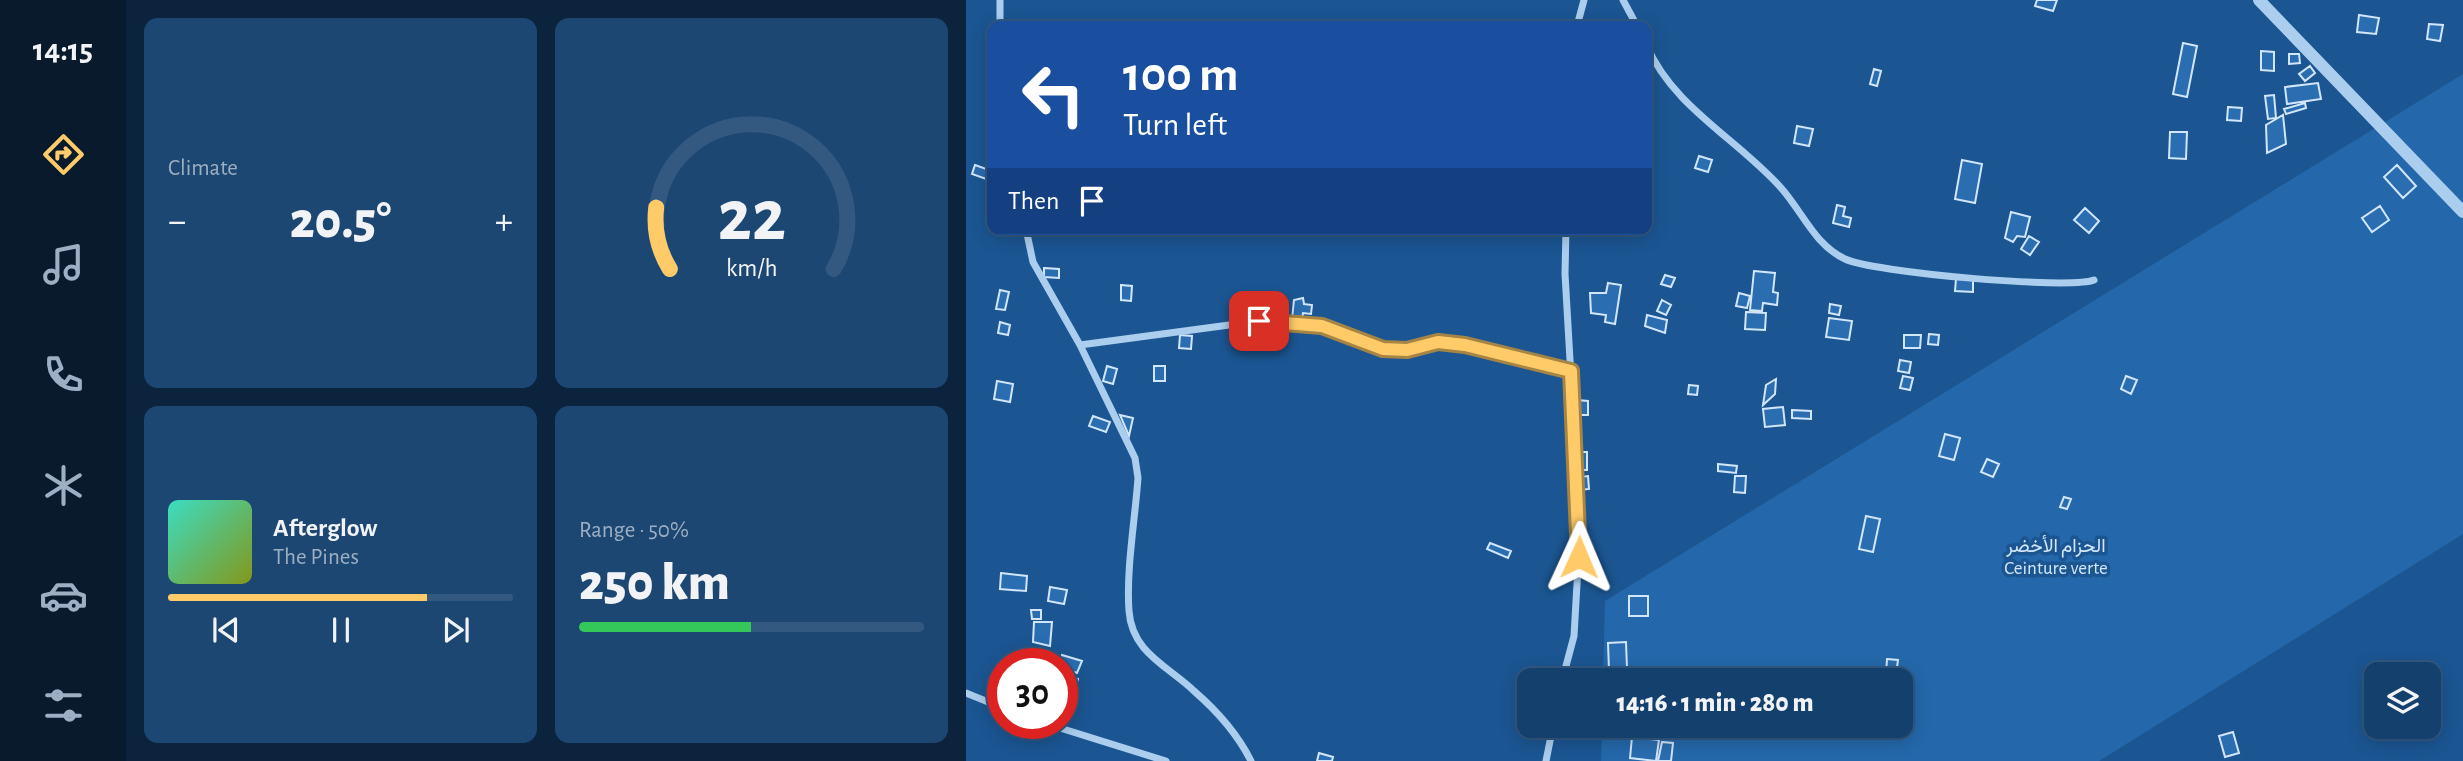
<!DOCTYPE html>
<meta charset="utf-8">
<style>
body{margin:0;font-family:"Alegreya Sans",Vazirmatn,sans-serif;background:#1d4773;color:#f1f3f6;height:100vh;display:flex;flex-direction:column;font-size:26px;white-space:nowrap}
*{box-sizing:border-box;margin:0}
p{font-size:23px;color:#9dafc2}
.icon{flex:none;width:38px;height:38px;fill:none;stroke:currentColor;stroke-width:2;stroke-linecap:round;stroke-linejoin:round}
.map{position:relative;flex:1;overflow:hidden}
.drawer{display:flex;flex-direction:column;gap:18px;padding:18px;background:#0b233c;width:840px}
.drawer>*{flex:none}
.hud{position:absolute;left:21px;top:21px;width:665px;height:214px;border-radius:14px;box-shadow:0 4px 18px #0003,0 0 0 2px #335981;background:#1a4fa0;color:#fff;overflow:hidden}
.fabs{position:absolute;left:1398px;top:662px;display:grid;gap:14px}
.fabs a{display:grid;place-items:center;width:77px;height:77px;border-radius:14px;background:#14406e;box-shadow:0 4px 18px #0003,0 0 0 2px #335981;font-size:35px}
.speed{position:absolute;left:21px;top:648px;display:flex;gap:14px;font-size:35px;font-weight:700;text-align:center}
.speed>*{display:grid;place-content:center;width:91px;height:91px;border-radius:50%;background:#14406e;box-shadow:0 4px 18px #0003,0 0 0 2px #335981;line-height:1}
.speed .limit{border:10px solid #d22;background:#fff;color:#111}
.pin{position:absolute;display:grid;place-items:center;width:60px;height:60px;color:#fff;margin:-30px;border-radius:14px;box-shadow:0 4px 10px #0006}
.me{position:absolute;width:77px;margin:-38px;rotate:1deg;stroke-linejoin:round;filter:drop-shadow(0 0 5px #0008)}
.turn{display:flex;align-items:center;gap:24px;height:147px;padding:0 21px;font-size:32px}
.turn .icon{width:91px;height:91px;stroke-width:2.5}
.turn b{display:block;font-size:49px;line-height:60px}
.then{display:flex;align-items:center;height:66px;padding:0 21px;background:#0003;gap:14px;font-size:26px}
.big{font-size:52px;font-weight:800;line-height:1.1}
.drawer .tile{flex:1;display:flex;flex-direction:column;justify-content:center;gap:10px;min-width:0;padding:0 24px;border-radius:14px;background:#1d4773}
.drawer .dial{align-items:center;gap:0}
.dial svg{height:182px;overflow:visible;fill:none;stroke:#335981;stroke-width:7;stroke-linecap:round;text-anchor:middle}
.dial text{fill:#f1f3f6;stroke:none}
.song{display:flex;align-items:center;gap:21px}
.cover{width:84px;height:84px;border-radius:10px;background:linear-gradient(135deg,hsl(170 70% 55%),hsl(70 70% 35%))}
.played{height:7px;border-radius:4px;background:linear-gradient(90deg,#ffcb69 75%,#335981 75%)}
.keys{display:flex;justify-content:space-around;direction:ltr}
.heat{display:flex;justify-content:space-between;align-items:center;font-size:38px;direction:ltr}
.charge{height:10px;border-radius:5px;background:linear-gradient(90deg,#34c759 50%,#335981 0)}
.drawer .tiles{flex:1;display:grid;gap:18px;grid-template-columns:repeat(2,1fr)}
.trip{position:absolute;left:551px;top:668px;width:396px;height:70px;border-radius:14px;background:#14406e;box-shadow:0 4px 18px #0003,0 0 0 2px #335981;font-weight:800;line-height:70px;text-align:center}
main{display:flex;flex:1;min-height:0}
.menu{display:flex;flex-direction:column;width:126px;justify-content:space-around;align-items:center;background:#081a2c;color:#9dafc2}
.menu .icon{width:49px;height:49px}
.menu .selected{color:#ffcb69}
.menu b{font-size:32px;color:#f1f3f6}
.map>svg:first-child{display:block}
.green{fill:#2468ab}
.building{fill:#2a6db0;stroke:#d2e6fa;stroke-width:2}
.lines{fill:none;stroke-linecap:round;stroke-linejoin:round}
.minor{stroke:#abceef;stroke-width:7}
.tertiary{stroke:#abceef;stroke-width:12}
.route-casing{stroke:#a68444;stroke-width:18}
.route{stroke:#ffcb69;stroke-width:12}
.labels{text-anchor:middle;stroke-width:7;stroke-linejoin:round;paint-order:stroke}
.park-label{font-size:19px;fill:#d2e6fa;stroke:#1b5692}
</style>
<main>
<nav class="menu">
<b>14:15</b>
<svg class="icon selected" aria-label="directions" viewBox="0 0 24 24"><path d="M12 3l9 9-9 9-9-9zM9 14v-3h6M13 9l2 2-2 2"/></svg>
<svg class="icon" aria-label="music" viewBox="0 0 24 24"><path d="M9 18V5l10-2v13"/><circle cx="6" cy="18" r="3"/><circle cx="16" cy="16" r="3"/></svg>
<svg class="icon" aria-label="phone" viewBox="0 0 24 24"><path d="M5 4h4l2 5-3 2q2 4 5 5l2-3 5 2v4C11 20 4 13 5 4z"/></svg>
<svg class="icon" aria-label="climate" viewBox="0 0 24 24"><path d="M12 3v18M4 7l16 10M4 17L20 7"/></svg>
<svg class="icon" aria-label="car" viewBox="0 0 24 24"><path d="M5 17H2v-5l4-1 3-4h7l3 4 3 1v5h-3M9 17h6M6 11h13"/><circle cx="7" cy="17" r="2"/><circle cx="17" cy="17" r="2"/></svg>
<svg class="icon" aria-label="filters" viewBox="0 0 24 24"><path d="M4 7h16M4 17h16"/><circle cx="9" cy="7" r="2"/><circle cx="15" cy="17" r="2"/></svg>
</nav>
<section class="drawer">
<div class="tiles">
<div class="tile"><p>Climate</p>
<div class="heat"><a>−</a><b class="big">20.5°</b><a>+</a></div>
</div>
<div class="tile dial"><svg viewBox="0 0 100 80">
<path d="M14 69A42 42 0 1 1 86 69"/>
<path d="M14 69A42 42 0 0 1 8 42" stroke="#ffcb69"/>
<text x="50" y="56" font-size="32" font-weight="700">22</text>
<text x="50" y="72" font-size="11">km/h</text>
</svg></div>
<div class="tile">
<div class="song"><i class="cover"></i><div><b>Afterglow</b><p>The Pines</p></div></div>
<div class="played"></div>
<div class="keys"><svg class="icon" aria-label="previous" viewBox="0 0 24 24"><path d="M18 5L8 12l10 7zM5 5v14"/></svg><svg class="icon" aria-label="pause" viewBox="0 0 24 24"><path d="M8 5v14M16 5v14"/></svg><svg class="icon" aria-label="next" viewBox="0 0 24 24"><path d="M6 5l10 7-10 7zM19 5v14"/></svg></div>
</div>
<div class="tile"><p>Range · 50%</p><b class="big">250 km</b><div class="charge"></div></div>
</div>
</section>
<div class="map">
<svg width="1497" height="761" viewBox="0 0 1497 761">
<rect width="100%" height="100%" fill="#1b5692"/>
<!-- green -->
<path class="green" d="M1497,74V534L1133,761H635L636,726H934V681H637L639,601Z"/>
<!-- building -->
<path class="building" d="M1071,0H1091L1087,11L1069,6Z
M1393,15L1413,18L1410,34L1391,32Z
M1463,24L1477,25L1474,41L1461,39Z
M1217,43L1231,46L1221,97L1207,94Z
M1295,51L1308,52V71L1295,70Z
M1323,54H1333L1334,63L1323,64Z
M1344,66L1349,73L1339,81L1333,74Z
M908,69L915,71L911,86L904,84Z
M1352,83L1355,99L1321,104L1319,87Z
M1308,95L1310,118L1302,119L1299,96Z
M1339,103L1340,108L1320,114L1318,109Z
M1262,107L1276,108L1275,121L1261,120Z
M1317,115L1320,144L1301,153L1300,125Z
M831,126L847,129L843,146L828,143Z
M1204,132H1221L1220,159L1203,158Z
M733,156L746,160L742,172L729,168Z
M996,160L1016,164L1009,203L989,199Z
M9,165L26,171L23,180L6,174Z
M1431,165L1450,186L1437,198L1418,177Z
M871,205L879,207L877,216L885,218L883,227L867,223Z
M1414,206L1423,220L1406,232L1396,218Z
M1119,208L1133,221L1123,233L1108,220Z
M1045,212L1064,217L1059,237L1051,236L1047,242L1039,238Z
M1063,236L1073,242L1064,255L1055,249Z
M78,268L93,269V278L78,277Z
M788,271L809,273L807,292L812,293L811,305L797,303L796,311L784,310Z
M699,275L709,278L705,287L695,284Z
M990,279H1007V292L989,291Z
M642,283L655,285L649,324L639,322L640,315L625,313L624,293H640Z
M155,285L166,286L165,301L155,300Z
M34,290L43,292L39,310L30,309Z
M773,293L784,296L781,308L770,306Z
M337,298L338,304L346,305L345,314L337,313L336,320L326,319L328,300Z
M696,300L705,305L700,315L691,311Z
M864,304L875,306L873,315L863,313Z
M780,312L800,313L799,330L779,329Z
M681,315L701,320L699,333L679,326Z
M863,318L886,321L883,340L860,337Z
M34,322L44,325L42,335L32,333Z
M963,334L973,335L972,345L962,344Z
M214,335L226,336L225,349L213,348Z
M938,335H955L954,348H938Z
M934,360L945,362L943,373L932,371Z
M141,366L151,369L147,384L137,381Z
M188,366H199V381H188Z
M937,376L947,378L944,390L934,388Z
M1160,376L1171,380L1165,394L1155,389Z
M810,379L809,394L797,405L800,385Z
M31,381L47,384L44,402L28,399Z
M723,385L732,386L731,395L722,394Z
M611,400L622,401V415H611Z
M817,407L819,425L799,427L797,409Z
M826,410L845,411V419L826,418Z
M154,415L167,418L163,436Z
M127,416L144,422L140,432L123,426Z
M979,434L994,438L988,460L973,456Z
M614,452H621V470H614Z
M1021,459L1033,464L1027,477L1015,472Z
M752,464L771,466L770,473L752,471Z
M622,476L623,489L615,490L614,477Z
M769,476H780L779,493L768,492Z
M1098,497L1105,499L1101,509L1094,507Z
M900,516L914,519L907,552L893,549Z
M524,543L545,551L542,558L521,549Z
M35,573L61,576L60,591L34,589Z
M84,587L101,590L98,604L82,601Z
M663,596H682V616H663Z
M65,610H75V619H66Z
M68,622H86L84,646L67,642Z
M660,642L661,669L643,670L642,643Z
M96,655L116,661L111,673L96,668L93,663Z
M921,659L932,660L930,675L920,674Z
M96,675L112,679L104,709L96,707Z
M1267,732L1273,753L1259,757L1253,736Z
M666,737L693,740L690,761L664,758Z
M696,742L707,743L705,761H692Z
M353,753L367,757L366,761H351Z"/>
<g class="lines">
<!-- minor -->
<path class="minor" d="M657,0L671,26
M34,26V0
M611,26L618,0
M681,46C707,107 773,140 816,189C837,213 849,245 879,259C905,272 1103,290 1128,280
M60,229L67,262L114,345L169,458L172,478C169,520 160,570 163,611C166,653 202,666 228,691C250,710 272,735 285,761
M114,345L293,321L356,326L417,349L441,350L472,342L499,345L605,371
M596,681L608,636L614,532L599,274L600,229
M0,693L37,708
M78,723L200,761
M580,761L587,726"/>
<!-- tertiary -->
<path class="tertiary" d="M1293,0L1497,212"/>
</g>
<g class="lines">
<!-- route casing -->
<g class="route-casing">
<path id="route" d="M293,321L356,326L417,349L441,350L472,342L499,345L605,371L613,557"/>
</g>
<!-- route -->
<use href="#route" class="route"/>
</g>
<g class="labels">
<!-- park labels -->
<g class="park-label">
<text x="1090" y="552">الحزام الأخضر<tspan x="1090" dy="22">Ceinture verte</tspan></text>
</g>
</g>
</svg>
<div class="fabs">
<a><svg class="icon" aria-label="layers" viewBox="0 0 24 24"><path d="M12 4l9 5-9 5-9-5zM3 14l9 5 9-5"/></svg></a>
</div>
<div class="speed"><div class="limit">30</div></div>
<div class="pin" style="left:293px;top:321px;background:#d93025"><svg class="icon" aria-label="arrive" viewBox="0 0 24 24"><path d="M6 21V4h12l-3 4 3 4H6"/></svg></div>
<svg class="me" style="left:613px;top:557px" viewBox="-20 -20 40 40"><path d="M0-17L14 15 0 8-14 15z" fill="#ffcb69" stroke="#fff" stroke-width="4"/></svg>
<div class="trip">14:16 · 1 min · 280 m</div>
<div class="hud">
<div class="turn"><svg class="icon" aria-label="left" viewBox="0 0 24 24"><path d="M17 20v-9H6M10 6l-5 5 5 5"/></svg><div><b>100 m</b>Turn left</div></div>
<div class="then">Then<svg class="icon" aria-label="arrive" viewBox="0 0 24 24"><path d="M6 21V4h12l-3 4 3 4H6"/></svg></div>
</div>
</div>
</main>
